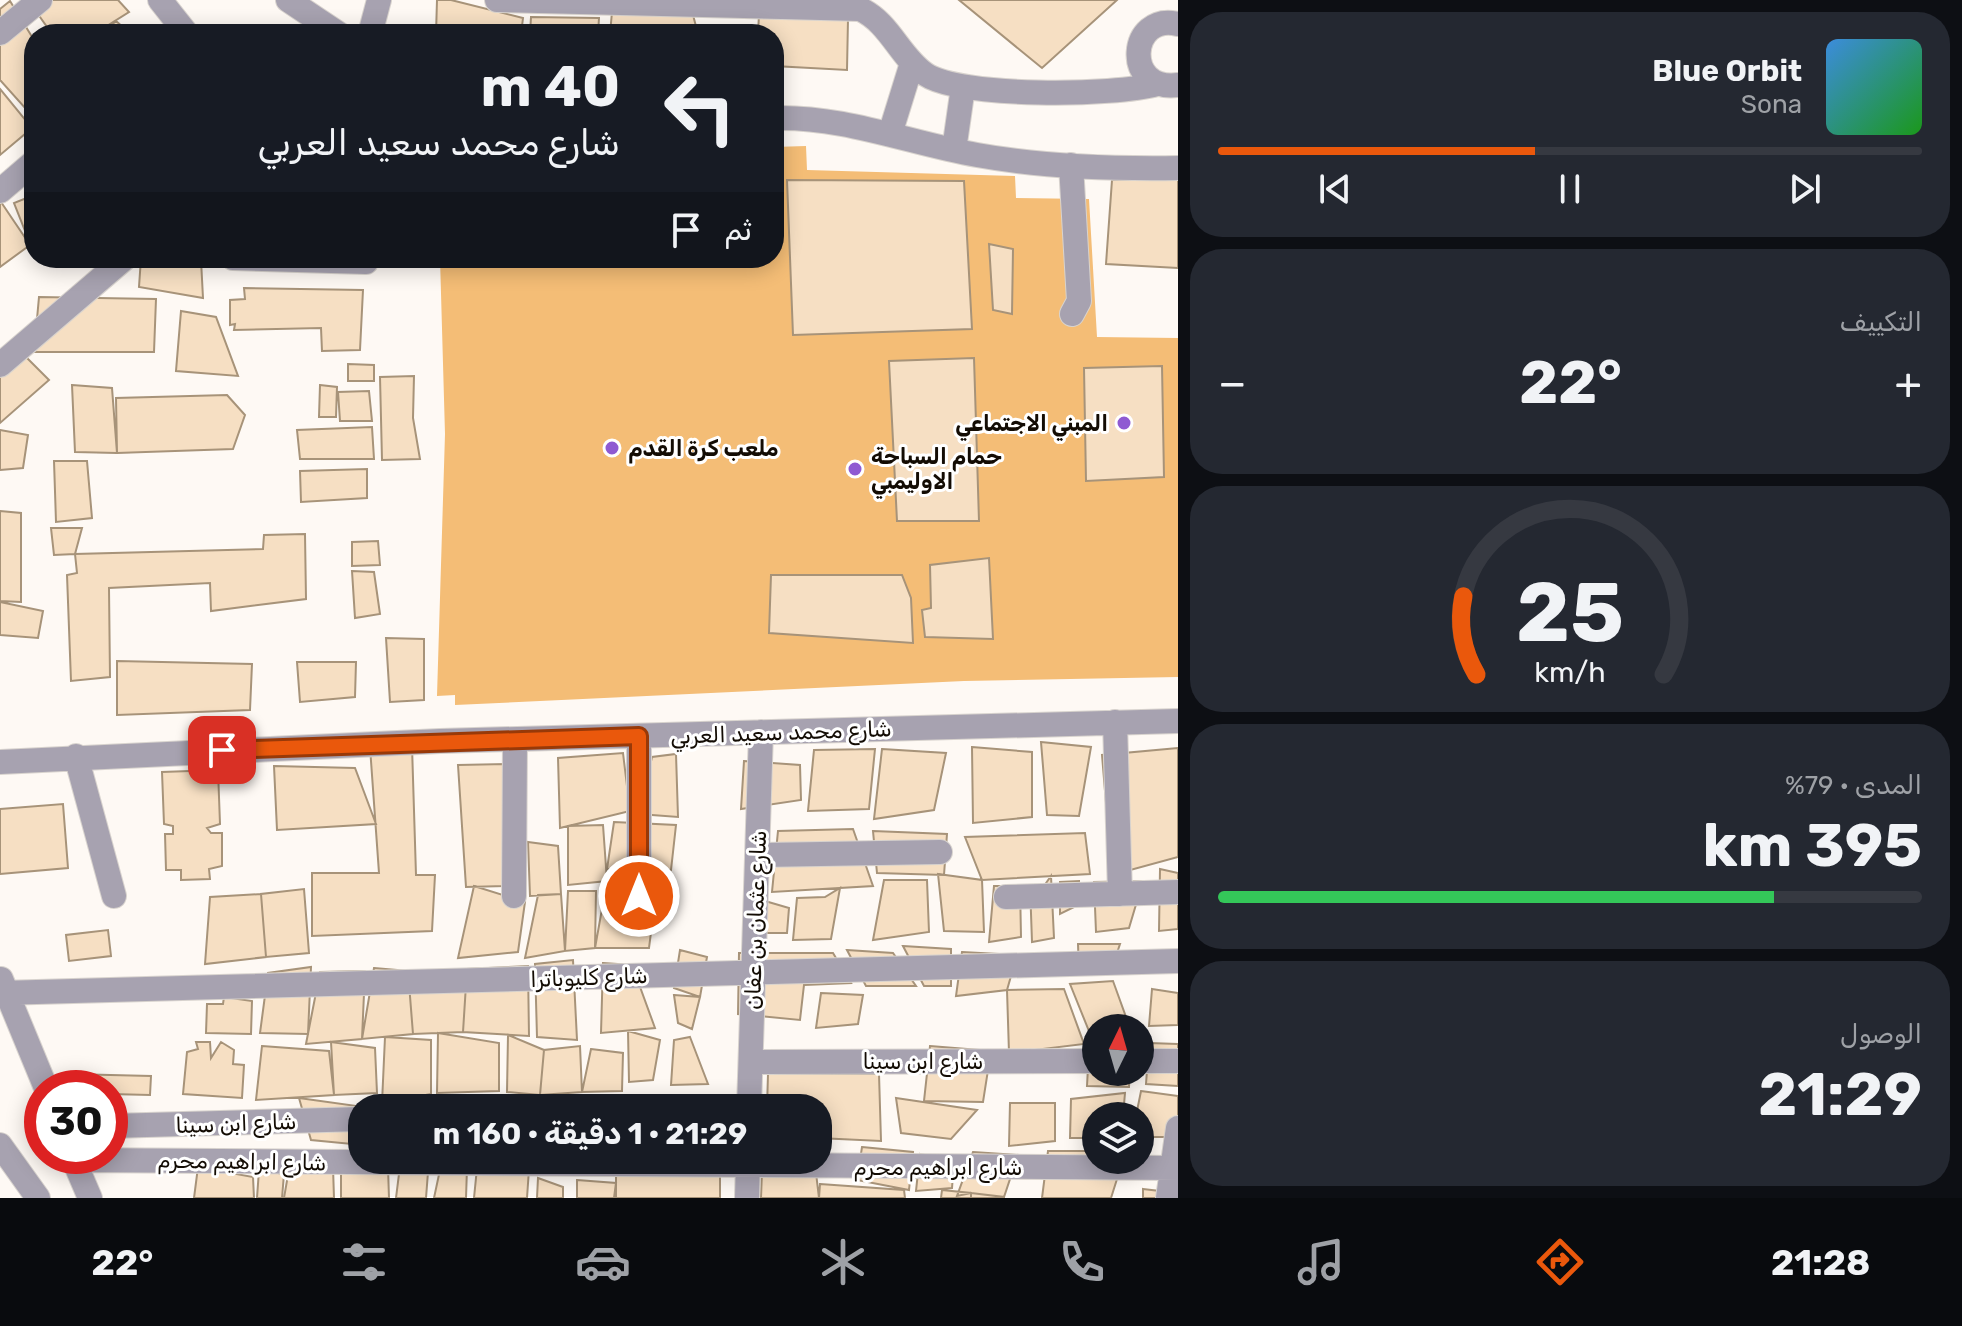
<!DOCTYPE html>
<html lang="ar">
<meta charset="utf-8">
<style>
body{margin:0;font-family:Rubik,"Noto Sans Arabic",sans-serif;background:#242831;color:#f1f3f6;direction:rtl;height:100vh;display:flex;flex-direction:column;font-size:30px;white-space:nowrap}
*{box-sizing:border-box;margin:0}
p{font-size:26px;color:#9ea1a6}
.icon{flex:none;width:44px;height:44px;fill:none;stroke:currentColor;stroke-width:2;stroke-linecap:round;stroke-linejoin:round}
.map{position:relative;flex:1;overflow:hidden;direction:ltr}
.side{display:flex;flex-direction:column;gap:12px;padding:12px;background:#0d0f14;width:784px}
.side>*{flex:none}
.banner{position:absolute;left:24px;top:24px;width:760px;height:244px;border-radius:32px;box-shadow:0 4px 20px #0003;direction:rtl;background:#171b24;color:#f1f3f6;overflow:hidden}
.needle{width:52px;rotate:5deg}
.tools{position:absolute;left:1082px;top:1014px;display:grid;gap:16px}
.tools a{display:grid;place-items:center;width:72px;height:72px;border-radius:50%;background:#171b24;box-shadow:0 4px 20px #0003;font-size:40px}
.speed{position:absolute;left:24px;top:1070px;display:flex;gap:16px;font-size:40px;font-weight:700;text-align:center}
.speed>*{display:grid;place-content:center;width:104px;height:104px;border-radius:50%;background:#171b24;box-shadow:0 4px 20px #0003;line-height:1}
.speed .limit{border:12px solid #d22;background:#fff;color:#111}
.pin{position:absolute;display:grid;place-items:center;width:68px;height:68px;color:#fff;margin:-34px;border-radius:16px;box-shadow:0 4px 12px #0006}
.me{position:absolute;width:88px;margin:-44px;rotate:0deg;stroke-linejoin:round;filter:drop-shadow(0 0 6px #0008)}
.turn{display:flex;align-items:center;gap:28px;height:168px;padding:0 32px;font-size:36px}
.turn .icon{width:104px;height:104px;stroke-width:2.5}
.turn b{display:block;font-size:56px;line-height:68px}
.then{display:flex;align-items:center;height:76px;padding:0 32px;background:#0003;gap:16px;font-size:30px}
.big{font-size:60px;font-weight:700;line-height:1.1}
.side .card{flex:1;display:flex;flex-direction:column;justify-content:center;gap:12px;min-width:0;padding:0 28px;border-radius:32px;background:#242831}
.side .dial{align-items:center;gap:0}
.dial svg{height:208px;overflow:visible;fill:none;stroke:#363941;stroke-width:7;stroke-linecap:round;text-anchor:middle}
.dial text{fill:#f1f3f6;stroke:none}
.song{display:flex;align-items:center;gap:24px}
.cover{width:96px;height:96px;border-radius:12px;background:linear-gradient(135deg,hsl(210 70% 55%),hsl(120 70% 35%))}
.played{height:8px;border-radius:4px;background:linear-gradient(90deg,#ea580c 45%,#363941 45%)}
.keys{display:flex;justify-content:space-around;direction:ltr}
.heat{display:flex;justify-content:space-between;align-items:center;font-size:44px;direction:ltr}
.charge{height:12px;border-radius:6px;background:linear-gradient(90deg,#34c759 79%,#363941 0)}
.trip{position:absolute;left:348px;top:1094px;width:484px;height:80px;border-radius:32px;background:#171b24;box-shadow:0 4px 20px #0003;font-weight:700;line-height:80px;text-align:center;direction:rtl}
.dock{display:flex;height:128px;justify-content:space-around;align-items:center;background:#090b0e;color:#9ea1a6}
.dock .icon{width:56px;height:56px}
.dock .selected{color:#ea580c}
.dock b{font-size:36px;color:#f1f3f6}
main{display:flex;flex:1;min-height:0}
.map>svg:first-child{display:block}
.green{fill:#f4bd76}
.building{fill:#f6dfc3;stroke:#a79379;stroke-width:2}
.lines{fill:none;stroke-linecap:round;stroke-linejoin:round}
.minor-casing{stroke:#d8d3ce;stroke-width:26}
.minor{stroke:#a7a2b0;stroke-width:24}
.route-casing{stroke:#983908;stroke-width:20}
.route{stroke:#ea580c;stroke-width:14}
.poi-dot{fill:#8f5ad2;stroke:#fff;stroke-width:3}
.labels{text-anchor:middle;stroke-width:6;stroke-linejoin:round;paint-order:stroke}
.poi-label{font-size:22px;font-weight:bold;fill:#130c04;stroke:#fff;text-anchor:start}
.street-label{font-size:22px;fill:#130c04;stroke:#fff}
</style>
<main>
<section class="side">
<div class="card">
<div class="song"><i class="cover"></i><div><b>Blue Orbit</b><p>Sona</p></div></div>
<div class="played"></div>
<div class="keys"><svg class="icon" aria-label="previous" viewBox="0 0 24 24"><path d="M18 5L8 12l10 7zM5 5v14"/></svg><svg class="icon" aria-label="pause" viewBox="0 0 24 24"><path d="M8 5v14M16 5v14"/></svg><svg class="icon" aria-label="next" viewBox="0 0 24 24"><path d="M6 5l10 7-10 7zM19 5v14"/></svg></div>
</div>
<div class="card"><p>التكييف</p>
<div class="heat"><a>−</a><b class="big">22°</b><a>+</a></div>
</div>
<div class="card dial"><svg viewBox="0 0 100 80">
<path d="M14 69A42 42 0 1 1 86 69"/>
<path d="M14 69A42 42 0 0 1 9 39" stroke="#ea580c"/>
<text x="50" y="56" font-size="32" font-weight="700">25</text>
<text x="50" y="72" font-size="11">km/h</text>
</svg></div>
<div class="card"><p>المدى · 79%</p><b class="big">395 km</b><div class="charge"></div></div>
<div class="card"><p>الوصول</p><b class="big">21:29</b></div>
</section>
<div class="map">
<svg width="1178" height="1198" viewBox="0 0 1178 1198">
<rect width="100%" height="100%" fill="#fef9f4"/>
<!-- green -->
<path class="green" d="M806,146L807,170L1015,176L1016,198L1089,199L1097,337L1178,338V677L964,681L455,705V695L437,696L445,434L440,258H774V147Z"/>
<!-- building -->
<path class="building" d="M28,0H118L129,12L94,34H52Z
M437,0H451L523,18L521,34H436Z
M959,0H1117L1042,68Z
M10,1L34,40V118L0,80V9Z
M612,12L693,15L698,34H610Z
M759,14L848,19L847,70L774,66V34H758Z
M531,17L599,18L598,34H530Z
M116,21L131,34H101Z
M0,89L32,128L0,155Z
M1178,179V268L1106,264L1112,180Z
M787,180L964,181L972,329L793,335Z
M34,195V250L33,251L14,203Z
M1,202L30,245L0,267V203Z
M989,244L1013,249L1012,314L993,310Z
M141,258L201,260L203,298L139,287Z
M244,288L363,290L360,350L322,351L321,328L234,330L235,324L230,325V300L245,299Z
M39,297L156,299L154,352H34Z
M181,311L216,317L238,376L176,371Z
M24,355L49,380L0,423V377Z
M974,358L979,521H897L889,361Z
M348,364L374,365V381H348Z
M1162,366L1164,477L1086,481L1084,368Z
M414,376L413,418L420,459L382,460L380,377Z
M72,385L112,388L117,453L75,452Z
M320,385L337,387L336,417H319Z
M369,391L372,421H340L338,392Z
M227,395L245,415L233,449L117,453L116,398Z
M372,427L374,459H300L297,430Z
M0,430L28,435L23,468L0,470Z
M54,461H87L92,518L56,522Z
M367,469V498L301,502L300,471Z
M0,511L21,513V602L0,601Z
M51,528H82L75,554L54,555Z
M305,534L306,599L211,611L210,583L109,588L110,677L71,681L67,575L77,573L75,554L263,549L264,535Z
M378,541L380,565L352,566V542Z
M989,558L993,639L925,637L922,610L931,608L930,565Z
M352,571L374,572L380,614L355,618Z
M771,575H902L911,598L913,643L769,633Z
M0,602L43,611L38,638L0,635Z
M386,638L424,639V700L390,702Z
M117,661L252,664L250,710L117,715Z
M297,662H356L355,697L300,702Z
M1041,742L1091,747L1079,816L1047,815Z
M412,746L416,875H435L432,931L312,936V873H379L370,747Z
M972,747L1032,752V817L973,823Z
M1178,748V857L1112,875L1102,755Z
M875,749L869,809L808,811L814,750Z
M882,749L946,753L934,810L874,819Z
M623,753L630,811L560,828L558,758Z
M676,754L678,817L639,814L652,757Z
M744,761L800,765L801,800L741,809Z
M506,764L505,886L466,887L458,765Z
M274,766L355,768L376,824L277,830Z
M218,770L220,824L207,828L211,833H222V866L209,869L210,879L181,880V870H166L165,834H173V826L164,824L162,772Z
M63,804L68,868L0,874V809Z
M614,822L676,825L671,870L607,869Z
M603,825L607,881L568,885V826Z
M853,829L873,886L772,892L778,831Z
M873,831L947,834L944,875L877,873Z
M1085,833L1090,874L982,880L965,837Z
M528,842L558,846L561,894L530,896Z
M1160,869L1178,873V929L1159,931Z
M938,874L982,880L984,932L944,931Z
M1051,876L1054,938L1032,942L1030,885L1044,886Z
M884,880H927L929,932L873,940Z
M607,881L657,886L649,948H595Z
M1079,881L1078,905L1060,914V882Z
M1143,881L1129,928L1096,932L1094,882Z
M474,886L525,902L518,952L458,958Z
M994,886H1020L1021,937L989,942Z
M840,888L831,939L793,940L797,898L825,897Z
M304,889L309,953L266,957L261,894Z
M568,891H596L595,948L565,951Z
M261,894L266,957L205,964L210,897Z
M561,894L565,951L525,958L538,895Z
M765,901L789,908L787,933H764Z
M108,930L111,956L69,961L66,935Z
M1078,944H1120L1114,962L1079,974Z
M903,946L951,949V986H924Z
M680,950L707,957L700,997L674,988Z
M847,950L893,953L916,986H866Z
M962,952L1017,955L1007,990L956,996Z
M739,953H833L851,983L804,985L800,1020L738,1014Z
M573,960L577,1040L537,1037L535,964Z
M603,963L632,965L655,1028L601,1033Z
M528,966L529,1036L463,1032L467,969Z
M311,967L308,1034L260,1033L268,973Z
M374,968L408,971L413,1034L362,1039Z
M467,969L463,1032L413,1034L408,971Z
M365,971L362,1039L306,1044L320,972Z
M1113,981L1130,1028H1096L1095,1046L1070,984Z
M1064,989L1084,1044L1009,1053L1007,990Z
M1152,989L1178,993V1025L1149,1026Z
M821,993L863,995L858,1024L816,1028Z
M674,995L700,997L692,1029L678,1023Z
M224,997L252,1001L251,1034L206,1033L207,1004H223Z
M628,1031L660,1040L653,1080L629,1082Z
M438,1033L499,1043V1091L437,1093Z
M508,1035L544,1050L540,1095L507,1092Z
M385,1037L431,1040V1094L382,1103Z
M690,1037L708,1084L671,1085L674,1040Z
M196,1042H210L211,1058L221,1042L234,1050L233,1064L244,1065L242,1098L183,1094L187,1052L198,1049Z
M331,1042L375,1048L377,1093L334,1095Z
M1149,1043L1178,1044V1086L1146,1084Z
M262,1046L329,1051L334,1095L256,1100Z
M580,1046L582,1092L540,1095L544,1050Z
M930,1046L991,1051L983,1102L924,1101Z
M591,1049L623,1053L622,1091L582,1092Z
M1089,1049H1096V1072H1130L1129,1087L1087,1086Z
M69,1074L151,1076L150,1095L110,1094V1088H69Z
M768,1074H879L881,1141L818,1138V1108H767Z
M1141,1091L1178,1096V1137H1140V1116H1136Z
M1125,1093L1123,1116H1096V1138H1070L1071,1099Z
M650,1096V1108H611L613,1097Z
M299,1098L364,1107L362,1145L311,1140Z
M508,1098L549,1103V1108H507Z
M896,1098L977,1110L951,1139L901,1133Z
M606,1100V1108H549V1103Z
M438,1102H502L501,1108H438Z
M1010,1103H1055V1141L1009,1146Z
M862,1147L913,1152L909,1190L857,1180Z
M1048,1151H1096V1160H1123L1111,1198H1042Z
M973,1152L1018,1155L1004,1197L971,1193L957,1196Z
M920,1154L954,1161L952,1188L916,1191Z
M341,1164L388,1167L389,1198H341Z
M441,1165L467,1168L466,1198H434Z
M198,1167L253,1177L254,1198H194Z
M333,1167L334,1198H284L289,1169Z
M477,1168L529,1169L527,1198H474Z
M259,1170L284,1174L282,1198H257Z
M762,1171L816,1173L819,1198H761Z
M428,1172L426,1198H396L399,1174Z
M616,1173L720,1174V1198H616Z
M538,1178L563,1187V1198H537Z
M577,1180L616,1183L614,1198H577Z
M820,1184L904,1190L905,1198H819Z
M1143,1189L1168,1192L1169,1198H1143Z
M942,1190L971,1193V1198H941Z
M971,1193L1004,1197V1198H971Z"/>
<g class="lines">
<!-- minor casing -->
<g class="minor-casing">
<path id="minor" d="M160,0L187,34
M288,0L339,34
M497,0L860,9C890,23 899,56 925,74C960,98 1115,96 1157,84
M1178,24C1129,12 1122,92 1178,85
M0,33L40,0
M370,34L379,0
M774,118C844,116 909,143 977,155C1043,167 1111,169 1178,168
M890,134L912,63
M954,150L963,87
M1071,165L1079,301L1072,314
M0,191L34,162
M233,258L366,262
M0,365L125,258
M1115,722L1120,894
M76,756L114,896
M0,762L440,741L1178,721
M757,855L940,852
M514,896L515,740
M639,896V736
M1006,897L1178,892
M1,979L46,1088
M0,993L1178,961
M1140,1061H1178
M751,1062L1096,1061
M724,1108L749,1107
M749,1108L761,732
M110,1126L362,1119
M0,1145L38,1198
M72,1156L90,1198
M74,1160L1178,1168
M747,1198L748,1160
M1168,1198L1178,1128"/>
</g>
<!-- minor -->
<use href="#minor" class="minor"/>
</g>
<g class="lines">
<!-- route casing -->
<g class="route-casing">
<path id="route" d="M222,750L639,736V896"/>
</g>
<!-- route -->
<use href="#route" class="route"/>
</g>
<!-- markers -->
<g class="poi-dot">
<circle cx="1124" cy="423" r="8"/>
<circle cx="612" cy="448" r="8"/>
<circle cx="855" cy="469" r="8"/>
</g>
<g class="labels">
<!-- poi labels -->
<g class="poi-label">
<text x="1108" y="431" text-anchor="end">المبني الاجتماعي</text>
<text x="628" y="456">ملعب كرة القدم</text>
<text x="871" y="464">حمام السباحة<tspan x="871" dy="25">الاوليمبي</tspan></text>
</g>
<!-- street labels -->
<g class="street-label">
<text transform="translate(781 732) rotate(-2)" y="8">شارع محمد سعيد العربي</text>
<text transform="translate(755 920) rotate(-88)" y="8">شارع عثمان بن عفان</text>
<text transform="translate(589 977) rotate(-2)" y="8">شارع كليوباترا</text>
<text x="923" y="1069">شارع ابن سينا</text>
<text transform="translate(236 1123) rotate(-2)" y="8">شارع ابن سينا</text>
<text transform="translate(242 1161) rotate(1)" y="8">شارع ابراهيم محرم</text>
<text x="938" y="1175">شارع ابراهيم محرم</text>
</g>
</g>
</svg>
<div class="tools">
<a><svg class="needle" viewBox="-14 -14 28 28"><path d="M0-13l5 13h-10z" fill="#e53935"/><path d="M0 13l5-13h-10z" fill="#9ea1a6"/></svg></a>
<a><svg class="icon" aria-label="layers" viewBox="0 0 24 24"><path d="M12 4l9 5-9 5-9-5zM3 14l9 5 9-5"/></svg></a>
</div>
<div class="speed"><div class="limit">30</div></div>
<div class="pin" style="left:222px;top:750px;background:#d93025"><svg class="icon" aria-label="arrive" viewBox="0 0 24 24"><path d="M6 21V4h12l-3 4 3 4H6"/></svg></div>
<svg class="me" style="left:639px;top:896px" viewBox="-20 -20 40 40"><circle r="17" fill="#ea580c" stroke="#fff" stroke-width="3"/><path d="M0-11L8 9 0 5-8 9z" fill="#fff"/></svg>
<div class="trip">21:29 · 1 دقيقة · 160 m</div>
<div class="banner">
<div class="turn"><svg class="icon" aria-label="left" viewBox="0 0 24 24"><path d="M17 20v-9H6M10 6l-5 5 5 5"/></svg><div><b>40 m</b>شارع محمد سعيد العربي</div></div>
<div class="then">ثم<svg class="icon" aria-label="arrive" viewBox="0 0 24 24"><path d="M6 21V4h12l-3 4 3 4H6"/></svg></div>
</div>
</div>
</main>
<nav class="dock">
<b>21:28</b>
<svg class="icon selected" aria-label="directions" viewBox="0 0 24 24"><path d="M12 3l9 9-9 9-9-9zM9 14v-3h6M13 9l2 2-2 2"/></svg>
<svg class="icon" aria-label="music" viewBox="0 0 24 24"><path d="M9 18V5l10-2v13"/><circle cx="6" cy="18" r="3"/><circle cx="16" cy="16" r="3"/></svg>
<svg class="icon" aria-label="phone" viewBox="0 0 24 24"><path d="M5 4h4l2 5-3 2q2 4 5 5l2-3 5 2v4C11 20 4 13 5 4z"/></svg>
<svg class="icon" aria-label="climate" viewBox="0 0 24 24"><path d="M12 3v18M4 7l16 10M4 17L20 7"/></svg>
<svg class="icon" aria-label="car" viewBox="0 0 24 24"><path d="M5 17H2v-5l4-1 3-4h7l3 4 3 1v5h-3M9 17h6M6 11h13"/><circle cx="7" cy="17" r="2"/><circle cx="17" cy="17" r="2"/></svg>
<svg class="icon" aria-label="filters" viewBox="0 0 24 24"><path d="M4 7h16M4 17h16"/><circle cx="9" cy="7" r="2"/><circle cx="15" cy="17" r="2"/></svg>
<b>22°</b>
</nav>
